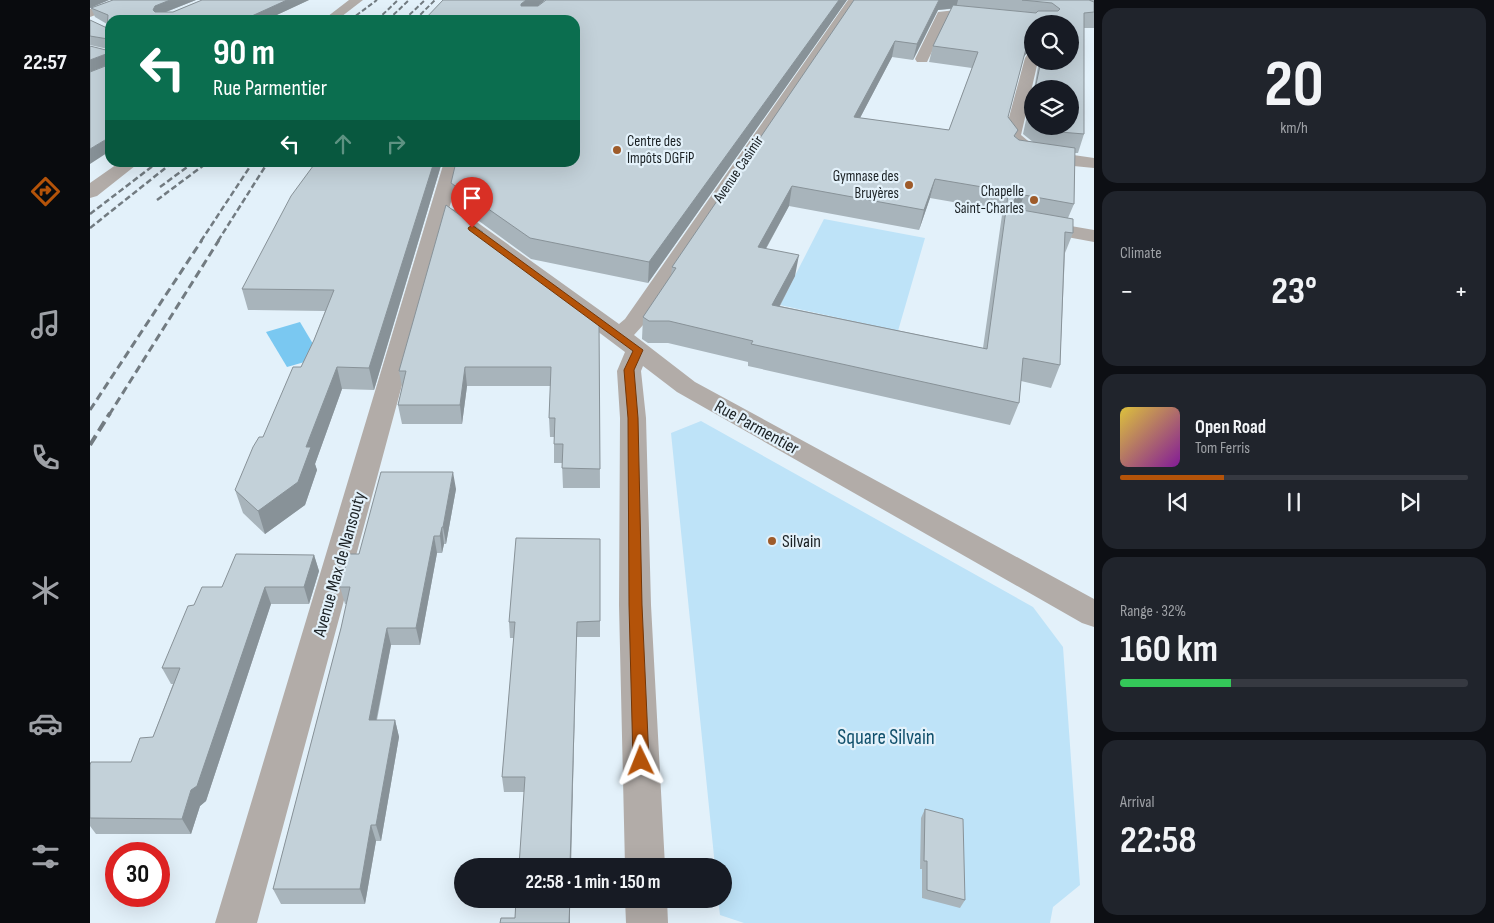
<!DOCTYPE html>
<meta charset="utf-8">
<style>
body{margin:0;font-family:"Sofia Sans Condensed",sans-serif;background:#20242c;color:#f1f3f6;height:100vh;display:flex;flex-direction:column;font-size:19px;white-space:nowrap}
*{box-sizing:border-box;margin:0}
p{font-size:16px;color:#9ea1a6}
.icon{flex:none;width:28px;height:28px;fill:none;stroke:currentColor;stroke-width:2;stroke-linecap:round;stroke-linejoin:round}
.map{position:relative;flex:1;overflow:hidden}
.sheet{display:flex;flex-direction:column;gap:8px;padding:8px;background:#0d0f14;width:400px}
.sheet>*{flex:none}
.guide{position:absolute;left:15px;top:15px;width:475px;height:152px;border-radius:15px;box-shadow:0 5px 20px #0002;background:#0b6e4f;color:#fff;overflow:hidden}
.buttons{position:absolute;left:934px;top:15px;display:grid;gap:10px}
.buttons a{display:grid;place-items:center;width:55px;height:55px;border-radius:50%;background:#171b24;box-shadow:0 5px 20px #0002;font-size:25px}
.speed{position:absolute;left:15px;top:842px;display:flex;gap:10px;font-size:25px;font-weight:700;text-align:center}
.speed>*{display:grid;place-content:center;width:65px;height:65px;border-radius:50%;background:#171b24;box-shadow:0 5px 20px #0002;line-height:1}
.speed .limit{border:8px solid #d22;background:#fff;color:#111}
.pin{position:absolute;display:grid;place-items:center;width:42px;height:42px;color:#fff;margin:-51px -21px;border-radius:50% 50% 50% 0;rotate:-45deg;box-shadow:0 0 5px #0007}
.pin .icon{rotate:45deg}
.me{position:absolute;width:55px;margin:-28px;rotate:358deg;stroke-linejoin:round;filter:drop-shadow(0 0 4px #0008)}
.turn{display:flex;align-items:center;gap:18px;height:105px;padding:0 25px;font-size:22px}
.turn .icon{width:65px;height:65px;stroke-width:2.5}
.turn b{display:block;font-size:35px;line-height:42px}
.lanes{display:flex;align-items:center;height:48px;padding:0 25px;background:#0003;justify-content:center;gap:25px;direction:ltr}
.lanes .off{opacity:.35}
.big{font-size:38px;font-weight:700;line-height:1.1}
.sheet .tile{flex:1;display:flex;flex-direction:column;justify-content:center;gap:8px;min-width:0;padding:0 18px;border-radius:15px;background:#20242c}
.sheet .dial{align-items:center;gap:0}
.dial b{font-size:65px;line-height:1}
.song{display:flex;align-items:center;gap:15px}
.cover{width:60px;height:60px;border-radius:8px;background:linear-gradient(135deg,hsl(50 70% 55%),hsl(290 70% 35%))}
.played{height:5px;border-radius:2px;background:linear-gradient(90deg,#b45309 30%,#363941 30%)}
.keys{display:flex;justify-content:space-around;direction:ltr}
.heat{display:flex;justify-content:space-between;align-items:center;font-size:28px;direction:ltr}
.charge{height:8px;border-radius:4px;background:linear-gradient(90deg,#34c759 32%,#363941 0)}
.trip{position:absolute;left:364px;top:858px;width:278px;height:50px;border-radius:25px;background:#171b24;box-shadow:0 5px 20px #0002;font-weight:700;line-height:50px;text-align:center}
main{display:flex;flex:1;min-height:0}
.tabs{display:flex;flex-direction:column;width:90px;justify-content:space-around;align-items:center;background:#090b0e;color:#9ea1a6}
.tabs .icon{width:35px;height:35px}
.tabs .current{color:#b45309}
.tabs b{font-size:22px;color:#f1f3f6}
.map>svg:first-child{display:block}
.green{fill:#bee3f8}
.water{fill:#7ac8f1}
.lines{fill:none;stroke-linecap:round;stroke-linejoin:round}
.minor{fill:#b2aca8;fill-rule:evenodd}
.rail-far3{stroke:#727b81;stroke-width:2;stroke-dasharray:5 2.5;stroke-linecap:butt}
.rail-far2{stroke:#727b81;stroke-width:2.5;stroke-dasharray:6 3;stroke-linecap:butt}
.rail-far1{stroke:#727b81;stroke-width:3;stroke-dasharray:8 4.5;stroke-linecap:butt}
.rail{stroke:#727b81;stroke-width:4;stroke-dasharray:11 5.5;stroke-linecap:butt}
.wall{fill:#a8b4bb;fill-rule:evenodd}
.shaded-wall{fill:#889298}
.building{fill:#c3d1d9;stroke:#889298;fill-rule:evenodd}
.route{fill:#b45309;stroke:#753606}
.poi-dot{fill:#9e5b2a;stroke:#e3f1fa;stroke-width:2}
.labels{text-anchor:middle;stroke-width:4.5;stroke-linejoin:round;paint-order:stroke}
.far-poi-label{font-size:15px;fill:#1a2023;stroke:#e3f1fa;text-anchor:end}
.far-street-label{font-size:15px;fill:#1a2023;stroke:#e3f1fa}
.street-label{font-size:18px;fill:#1a2023;stroke:#e3f1fa}
.poi-label{font-size:18px;fill:#1a2023;stroke:#e3f1fa;text-anchor:start}
.near-park-label{font-size:21px;fill:#11506c;stroke:#e3f1fa}
</style>
<main>
<nav class="tabs">
<b>22:57</b>
<svg class="icon current" aria-label="directions" viewBox="0 0 24 24"><path d="M12 3l9 9-9 9-9-9zM9 14v-3h6M13 9l2 2-2 2"/></svg>
<svg class="icon" aria-label="music" viewBox="0 0 24 24"><path d="M9 18V5l10-2v13"/><circle cx="6" cy="18" r="3"/><circle cx="16" cy="16" r="3"/></svg>
<svg class="icon" aria-label="phone" viewBox="0 0 24 24"><path d="M5 4h4l2 5-3 2q2 4 5 5l2-3 5 2v4C11 20 4 13 5 4z"/></svg>
<svg class="icon" aria-label="climate" viewBox="0 0 24 24"><path d="M12 3v18M4 7l16 10M4 17L20 7"/></svg>
<svg class="icon" aria-label="car" viewBox="0 0 24 24"><path d="M5 17H2v-5l4-1 3-4h7l3 4 3 1v5h-3M9 17h6M6 11h13"/><circle cx="7" cy="17" r="2"/><circle cx="17" cy="17" r="2"/></svg>
<svg class="icon" aria-label="filters" viewBox="0 0 24 24"><path d="M4 7h16M4 17h16"/><circle cx="9" cy="7" r="2"/><circle cx="15" cy="17" r="2"/></svg>
</nav>
<div class="map">
<svg width="1004" height="923" viewBox="0 0 1004 923">
<rect width="100%" height="100%" fill="#e3f1fa"/>
<!-- green -->
<path class="green" d="M734,219L835,238L808,331L690,305Z
M611,421L943,607L973,647L990,885L963,907L960,923H654L630,915L628,899H632V866H625L581,433Z"/>
<!-- water -->
<path class="water" d="M210,322L226,349L218,361L197,367L176,332Z"/>
<g class="lines">
<!-- minor -->
<path class="minor" d="M24,0H41L39,3L0,17V9Z
M259,0H273L247,20H233Z
M758,0H770L554,324L544,335L605,382L1004,599V627L992,623L587,392L553,366L551,371L556,418L561,605L575,866H535L529,605L530,418L527,371L535,352L357,218L167,923H125L354,162H372L359,209L370,210L529,324L535,319Z
M866,10L957,20L963,24H942V26L858,18L837,62H827L825,59L848,12Z
M942,54V61H948L931,135L949,150L1004,158V168C972,164 934,165 914,136L935,58L937,55Z
M30,162H50L7,196L0,198V183Z
M946,220L1004,230V242L939,230L936,226L939,222Z
M535,899H577L578,923H536Z"/>
<!-- rail-far3 -->
<path class="rail-far3" d="M260,20L287,0
M287,20L308,0
M298,20L319,0
M314,20L335,0
M325,20L345,0"/>
<!-- rail-far2 -->
<path class="rail-far2" d="M70,187L104,162
M67,200L118,162
M0,214L68,162
M0,228L83,162
M111,241L163,162
M128,241L178,162"/>
<!-- rail-far1 -->
<path class="rail-far1" d="M0,410L112,240
M19,415L129,240"/>
<!-- rail -->
<path class="rail" d="M0,445L20,413"/>
</g>
<!-- wall -->
<path class="wall" d="M0,0H19L2,7L23,0H106L76,12H83L112,0H219L176,20H20V151L0,72L18,49L0,45V20L17,28V24L5,17L1,8H0Z
M353,0H455L447,6L456,0H757L558,283L441,259L363,202L361,183L485,162Z
M764,0H1004V28H994V134L988,153H985L984,204L978,218L983,233L975,253L970,365L961,388L931,381L929,403L920,425L658,366V362L578,343H558L552,339L553,317L581,275L582,267ZM861,9L843,46L839,62L882,68L859,130L770,118L802,57L823,60L848,10ZM942,24L980,61H949L944,89H980V126H942V93L933,134L943,142L929,140L926,137L918,117L934,56L937,53L942,52V53ZM840,198L909,210V214L912,215L893,348L690,306L705,276L676,249L699,206L829,230Z
M226,162H352L284,390L252,389L225,464L227,470L215,505L175,534L153,513L145,490L173,437L211,367L224,340L235,311L158,310L152,289Z
M356,205L393,232L394,239L509,324L510,488H473L472,463H464V437H460L459,418L461,386H377L372,424H312L308,405L312,387L309,371Z
M366,489L356,544H354L352,553H347L330,645H301L287,720H305L309,737L291,841H286L275,904H191L183,889L251,628L257,604H255L250,587L269,554Z
M510,539V637H487L434,792H414L412,777L424,638H420L419,622Z
M224,555L229,571L219,604H181L116,801L110,806L101,834H6L0,826V765L41,762L63,737L83,684H81L72,668L104,605L132,587Z
M835,809L875,900L870,908L832,898V869H830L831,818Z"/>
<!-- shaded-wall -->
<path class="shaded-wall" d="M0,0H19L0,8Z
M80,0H106L68,15L63,10L65,6Z
M197,0H219L176,20H153Z
M436,0H455L432,19L431,4Z
M749,0H757L558,283L559,262Z
M849,0H868L866,8L848,10L823,60L827,44Z
M941,37H942V52L937,53L933,58L938,41Z
M805,41L802,57L761,135L764,117Z
M16,54L19,64L0,72V60Z
M20,137V151L0,164V149Z
M344,162H352L284,390L279,368Z
M845,179L840,198L829,230L834,210Z
M702,186L699,206L665,268L668,247Z
M934,195L927,215L922,203L926,197Z
M709,255L705,276L679,326L682,305Z
M247,367L252,389L225,464L227,470L215,505L175,534L168,511L216,447Z
M375,367L377,386L372,424L370,405Z
M363,472L366,489L356,544L353,527Z
M352,527L354,544L352,553L350,536Z
M344,536L347,553L330,645L326,628Z
M224,555L229,571L219,604L214,587Z
M175,587L181,604L116,801L110,806L101,834L92,819L101,790Z
M487,622L481,866H480Z
M297,628L301,645L283,736L279,720Z
M305,720L309,737L291,841L286,825Z
M281,825L286,841L275,904L270,889Z
M480,899V923H479Z"/>
<!-- building -->
<path class="building" d="M23,0H80L65,6L63,10L65,12H83L112,0H197L153,20H20V137L0,149V72L18,65V55L16,54L0,60V46L16,50L18,48V39L0,36V20L17,28L18,15L1,8Z
M353,0H436L431,4V6H448L456,0H749L559,262L440,238L361,183L366,162H485V20H334Z
M764,0H849L827,44L805,41L764,117L859,130L888,52L843,46L863,5L946,13L948,11H968L970,9L962,3L932,0H999L1004,2V12L994,13V134L958,131L952,126H980V89H945L951,61H980V24H942V37L938,41L918,117L928,130L924,136L929,140L985,148L984,204L934,195L926,197L922,203L926,209L983,219V233L975,232L970,365L933,358L929,403L661,344L663,341L579,321H559L553,317L586,268L582,267ZM845,179L916,191L915,195H918L897,349L682,305L709,255L668,247L702,186L834,210Z
M942,100V119L939,116Z
M226,162H344L279,368L247,367L216,447H221L208,482L168,511L145,490L163,447L169,437H173L203,367H211L224,340L244,290L152,289L201,196Z
M356,205L393,232L381,229L509,324L510,469L472,468L473,444H464L465,418H459L461,367H375L370,405H308L316,371H309Z
M291,472H363L353,527H352L350,536H344L326,628H297L279,720H305L286,825H281L270,889H183L251,628L260,587H250L259,554H269Z
M426,538L510,539V621L487,622L480,866H429L435,777H412L425,622H419Z
M146,554L224,555L214,587H175L107,786L101,790L92,819L0,818V765L1,762H41L50,738L63,737L90,668H72L98,606L104,605L112,587H132Z
M835,809L873,819L875,900L837,890V861H834Z
M426,899H480L479,923H410L411,918H425Z"/>
<!-- route -->
<path class="route" d="M382,225L553,350L544,370L548,418L552,605L559,761L556,766L551,768L545,766L543,761L539,605L538,418L534,370L543,351L379,230L378,228Z"/>
<!-- markers -->
<g class="poi-dot">
<circle cx="527" cy="150" r="5"/>
<circle cx="819" cy="185" r="5"/>
<circle cx="944" cy="200" r="5"/>
<circle cx="682" cy="541" r="5"/>
</g>
<g class="labels">
<!-- far-poi labels -->
<g class="far-poi-label">
<text x="537" y="146" text-anchor="start">Centre des<tspan x="537" dy="17">Impôts DGFiP</tspan></text>
<text x="809" y="181">Gymnase des<tspan x="809" dy="17">Bruyères</tspan></text>
<text x="934" y="196">Chapelle<tspan x="934" dy="17">Saint-Charles</tspan></text>
</g>
<!-- far-street labels -->
<g class="far-street-label">
<text transform="translate(648 169) rotate(-56)" y="5">Avenue Casimir</text>
</g>
<!-- street labels -->
<g class="street-label">
<text transform="translate(667 427) rotate(29)" y="6">Rue Parmentier</text>
<text transform="translate(249 564) rotate(-74)" y="6">Avenue Max de Nansouty</text>
</g>
<!-- poi labels -->
<g class="poi-label">
<text x="692" y="547">Silvain</text>
</g>
<!-- near-park labels -->
<g class="near-park-label">
<text x="796" y="744">Square Silvain</text>
</g>
</g>
</svg>
<div class="buttons">
<a><svg class="icon" aria-label="search" viewBox="0 0 24 24"><circle cx="10" cy="10" r="6"/><path d="M15 15l6 6"/></svg></a>
<a><svg class="icon" aria-label="layers" viewBox="0 0 24 24"><path d="M12 4l9 5-9 5-9-5zM3 14l9 5 9-5"/></svg></a>
</div>
<div class="speed"><div class="limit">30</div></div>
<div class="pin" style="left:382px;top:228px;background:#d93025"><svg class="icon" aria-label="arrive" viewBox="0 0 24 24"><path d="M6 21V4h12l-3 4 3 4H6"/></svg></div>
<svg class="me" style="left:551px;top:761px" viewBox="-20 -20 40 40"><path d="M0-17L14 15 0 8-14 15z" fill="#b45309" stroke="#fff" stroke-width="4"/></svg>
<div class="trip">22:58 · 1 min · 150 m</div>
<div class="guide">
<div class="turn"><svg class="icon" aria-label="left" viewBox="0 0 24 24"><path d="M17 20v-9H6M10 6l-5 5 5 5"/></svg><div><b>90 m</b>Rue Parmentier</div></div>
<div class="lanes"><svg class="icon" aria-label="left" viewBox="0 0 24 24"><path d="M17 20v-9H6M10 6l-5 5 5 5"/></svg><svg class="icon off" aria-label="ahead" viewBox="0 0 24 24"><path d="M12 20V5M6 11l6-6 6 6"/></svg><svg class="icon off" aria-label="right" viewBox="0 0 24 24"><path d="M7 20v-9h11M14 6l5 5-5 5"/></svg></div>
</div>
</div>
<section class="sheet">
<div class="tile dial"><b>20</b><p>km/h</p></div>
<div class="tile"><p>Climate</p>
<div class="heat"><a>−</a><b class="big">23°</b><a>+</a></div>
</div>
<div class="tile">
<div class="song"><i class="cover"></i><div><b>Open Road</b><p>Tom Ferris</p></div></div>
<div class="played"></div>
<div class="keys"><svg class="icon" aria-label="previous" viewBox="0 0 24 24"><path d="M18 5L8 12l10 7zM5 5v14"/></svg><svg class="icon" aria-label="pause" viewBox="0 0 24 24"><path d="M8 5v14M16 5v14"/></svg><svg class="icon" aria-label="next" viewBox="0 0 24 24"><path d="M6 5l10 7-10 7zM19 5v14"/></svg></div>
</div>
<div class="tile"><p>Range · 32%</p><b class="big">160 km</b><div class="charge"></div></div>
<div class="tile"><p>Arrival</p><b class="big">22:58</b></div>
</section>
</main>
